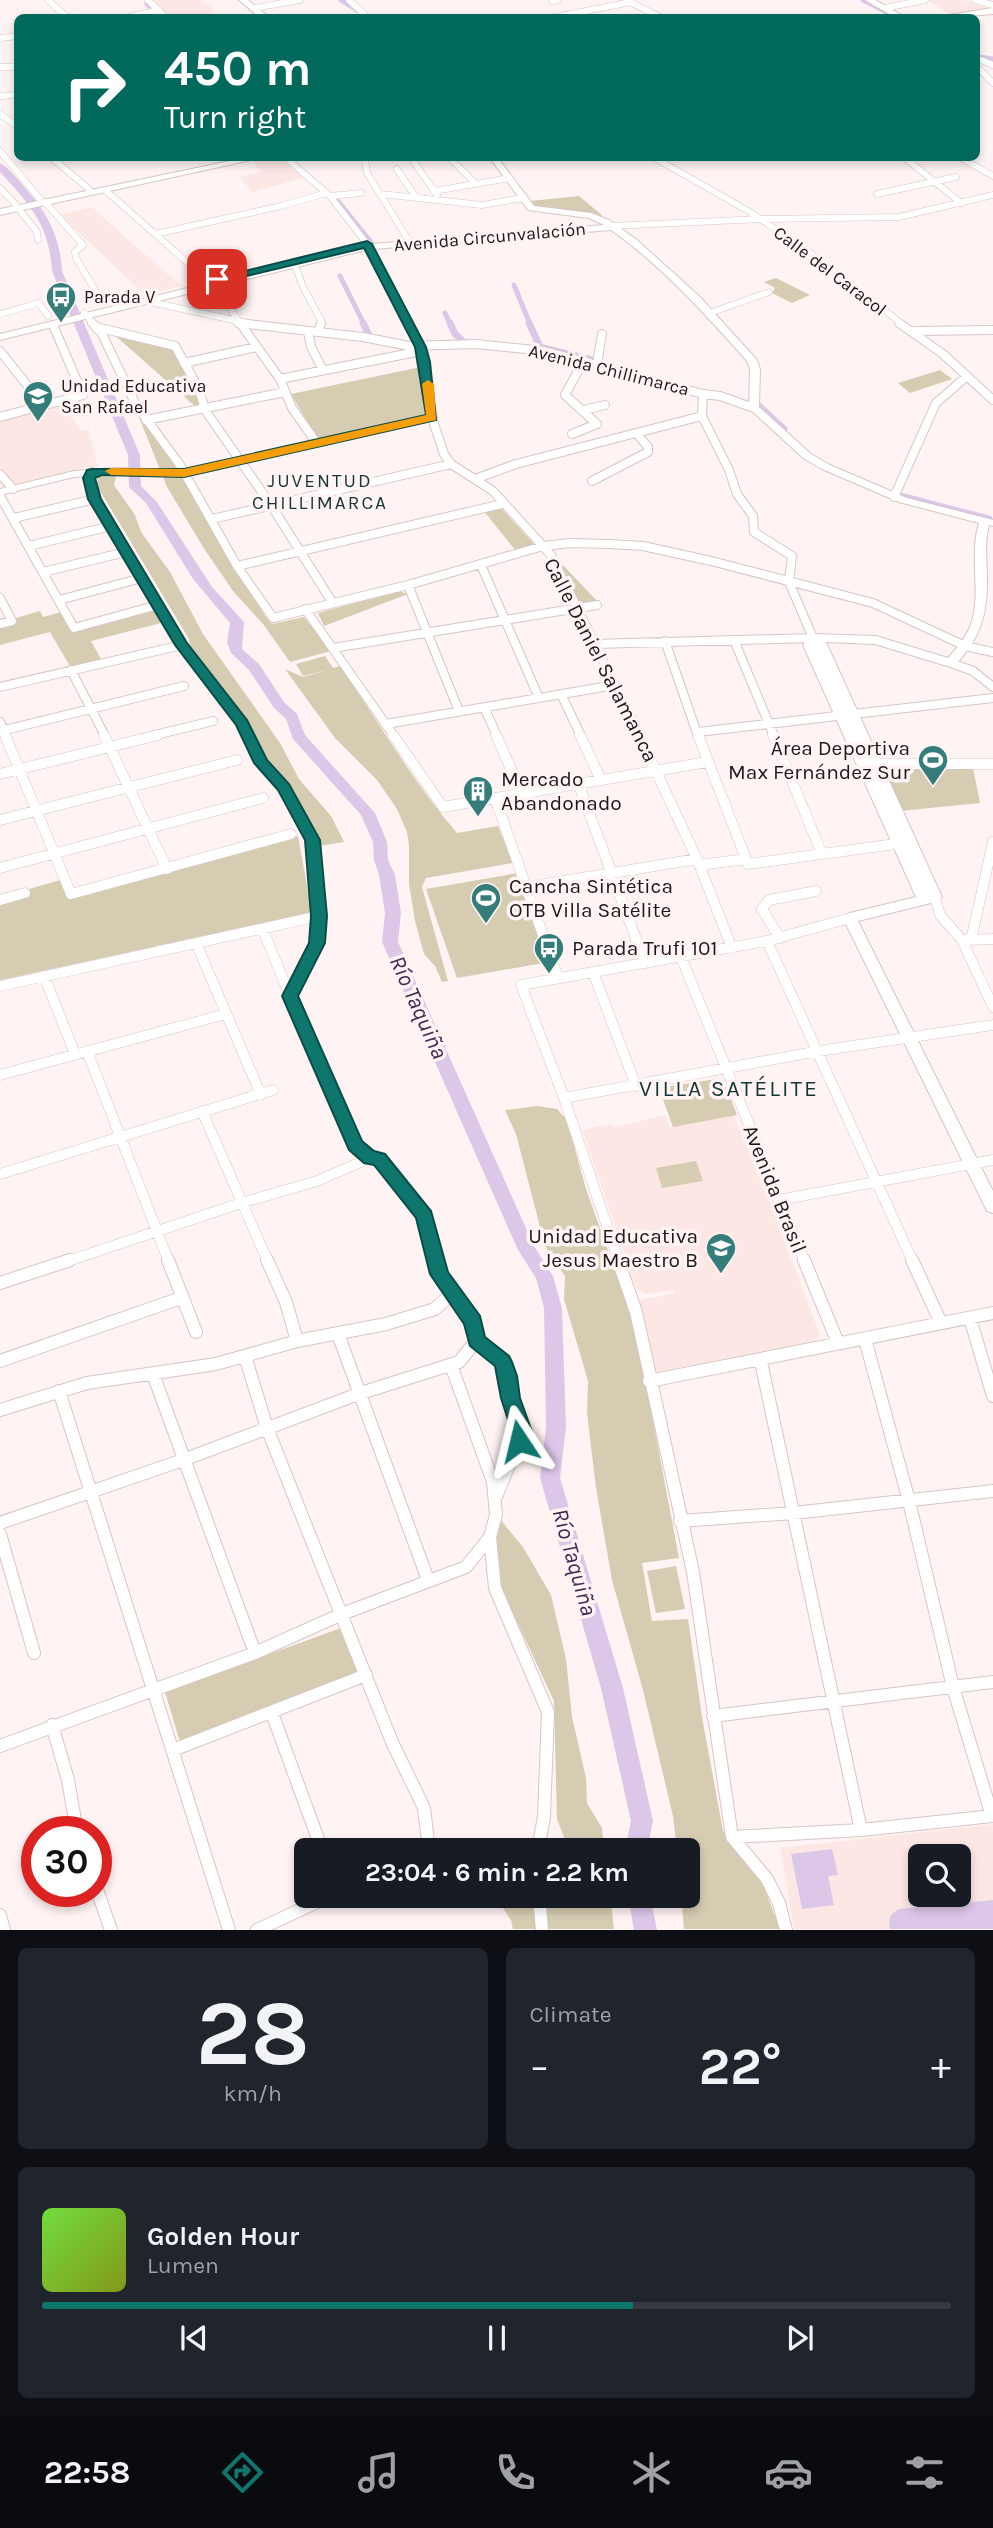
<!DOCTYPE html>
<meta charset="utf-8">
<style>
body{margin:0;font-family:Karla,sans-serif;background:#20242c;color:#f1f3f6;height:100vh;display:flex;flex-direction:column;font-size:26px;white-space:nowrap}
*{box-sizing:border-box;margin:0}
p{font-size:23px;color:#9ea1a6}
.icon{flex:none;width:38px;height:38px;fill:none;stroke:currentColor;stroke-width:2;stroke-linecap:round;stroke-linejoin:round}
.map{position:relative;height:1930px;overflow:hidden}
.drawer{display:flex;flex-direction:column;gap:18px;padding:18px;background:#0d0f14;flex:1}
.drawer>*{flex:none}
.guide{position:absolute;left:14px;top:14px;width:966px;height:147px;border-radius:10px;box-shadow:0 4px 10px #0003;background:#00695c;color:#fff;overflow:hidden}
.tools{position:absolute;left:908px;top:1844px;display:grid;gap:14px}
.tools a{display:grid;place-items:center;width:63px;height:63px;border-radius:10px;background:#171b24;box-shadow:0 4px 10px #0003;font-size:35px}
.speed{position:absolute;left:21px;top:1816px;display:flex;gap:14px;font-size:35px;font-weight:700;text-align:center}
.speed>*{display:grid;place-content:center;width:91px;height:91px;border-radius:50%;background:#171b24;box-shadow:0 4px 10px #0003;line-height:1}
.speed .limit{border:10px solid #d22;background:#fff;color:#111}
.pin{position:absolute;display:grid;place-items:center;width:60px;height:60px;color:#fff;margin:-30px;border-radius:14px;box-shadow:0 4px 10px #0006}
.me{position:absolute;width:77px;margin:-38px;rotate:350deg;stroke-linejoin:round;filter:drop-shadow(0 0 5px #0008)}
.turn{display:flex;align-items:center;gap:24px;height:147px;padding:0 35px;font-size:32px}
.turn .icon{width:91px;height:91px;stroke-width:2.5}
.turn b{display:block;font-size:49px;line-height:60px}
.big{font-size:52px;font-weight:700;line-height:1.1}
.drawer .widget{flex:1;display:flex;flex-direction:column;justify-content:center;gap:10px;min-width:0;padding:0 24px;border-radius:10px;background:#20242c}
.drawer .dial{align-items:center;gap:0}
.dial b{font-size:91px;line-height:1}
.song{display:flex;align-items:center;gap:21px}
.cover{width:84px;height:84px;border-radius:10px;background:linear-gradient(135deg,hsl(100 70% 55%),hsl(70 70% 35%))}
.played{height:7px;border-radius:4px;background:linear-gradient(90deg,#0f766e 65%,#363941 65%)}
.keys{display:flex;justify-content:space-around;direction:ltr}
.heat{display:flex;justify-content:space-between;align-items:center;font-size:38px;direction:ltr}
.drawer .tiles{flex:1;display:grid;gap:18px;grid-template-columns:1fr 1fr}
.widget:last-child{grid-column:span 2}
.trip{position:absolute;left:294px;top:1838px;width:406px;height:70px;border-radius:10px;background:#171b24;box-shadow:0 4px 10px #0003;font-weight:700;line-height:70px;text-align:center}
.dock{display:flex;height:112px;justify-content:space-around;align-items:center;background:#090b0e;color:#9ea1a6}
.dock .icon{width:49px;height:49px}
.dock .selected{color:#0f766e}
.dock b{font-size:32px;color:#f1f3f6}
.map>svg:first-child{display:block}
.built{fill:#fce7e5;fill-rule:evenodd}
.green{fill:#d5ccb2}
.water{fill:#ddc7e9}
.lines{fill:none;stroke-linecap:round;stroke-linejoin:round}
.canal-far1{stroke:#ddc7e9;stroke-width:5}
.canal{stroke:#ddc7e9;stroke-width:7}
.river{fill:#ddc7e9;fill-rule:evenodd}
.street-far3-casing{stroke:#d7c5c4;stroke-width:7}
.street-far2-casing{stroke:#d7c5c4;stroke-width:10}
.street-far1-casing{stroke:#d7c5c4;stroke-width:11}
.street-casing{stroke:#d7c5c4;stroke-width:14}
.secondary-casing{stroke:#d7c5c4;stroke-width:2}
.primary-casing{stroke:#d7c5c4;stroke-width:2}
.street-far3{stroke:#fff;stroke-width:6}
.street-far2{stroke:#fff;stroke-width:8}
.street-far1{stroke:#fff;stroke-width:10}
.street{stroke:#fff;stroke-width:12}
.secondary{fill:#fff;fill-rule:evenodd}
.primary{fill:#fff;fill-rule:evenodd}
.route{fill:#0f766e;stroke:#0a4d48;stroke-width:2}
.slow{fill:#f59e0b}
.labels{text-anchor:middle;stroke-width:7;stroke-linejoin:round;paint-order:stroke}
.far-street-label{font-size:18px;fill:#1e1818;stroke:#fff4f3}
.far-poi-label{font-size:18px;fill:#1e1818;stroke:#fff4f3;text-anchor:start}
.far-neighbourhood-label{font-size:19px;letter-spacing:2px;fill:#143635;stroke:#fff4f3}
.street-label{font-size:21px;fill:#1e1818;stroke:#fff4f3}
.poi-label{font-size:21px;fill:#1e1818;stroke:#fff4f3;text-anchor:start}
.water-label{font-size:23px;font-style:italic;fill:#442752;stroke:#fff4f3}
.neighbourhood-label{font-size:23px;letter-spacing:2px;fill:#143635;stroke:#fff4f3}
</style>
<div class="map">
<svg width="993" height="1930" viewBox="0 0 993 1930">
<rect width="100%" height="100%" fill="#fff4f3"/>
<!-- built -->
<path class="built" d="M153,0H200L211,7L214,15L170,17Z
M928,0H965L991,8L950,15Z
M268,158H279L303,178L252,192L240,177L261,172L253,161Z
M92,207L150,259L182,286L145,295L60,215Z
M63,403L82,431L89,430L98,467H86L16,485L0,467V419Z
M666,1115L669,1127L733,1115L759,1174L820,1335L814,1343L662,1373L654,1371L638,1300L675,1293L674,1290L646,1294L637,1290L582,1130L612,1124L615,1127Z
M993,1824V1929H794L780,1848ZM920,1857H959V1895H920Z"/>
<!-- green -->
<path class="green" d="M579,196L603,216L533,206L530,201Z
M776,278L810,295L792,303L772,293L775,288L764,282Z
M110,331L173,349L201,407H196Z
M421,367L428,416L318,440L291,394Z
M940,370L952,379L910,393L898,383Z
M135,407L176,468L265,616L272,624L304,617L331,651L290,662L263,624L233,591L205,550L167,487Z
M116,476L114,485L135,515L141,532L170,572L203,634L280,743L299,779L331,816L344,842L319,846L309,818L299,808L283,778L263,761L245,721L190,652L189,639L96,484L99,477Z
M500,507L533,543V546L516,551L483,510Z
M556,561H559L598,602L580,605Z
M399,591L408,594L324,626L318,613Z
M154,610L161,623L91,641L102,661L71,668L50,632L0,645V627L14,623L16,618L40,611L43,617L62,612L73,631Z
M325,656L333,668L340,666C379,722 412,781 457,833L498,826L513,863L426,878L422,887L448,981L442,982L435,966L424,954L415,921L409,884V846L407,832L397,809L377,780L335,738L285,669L303,677L327,670L303,676L296,664Z
M880,768H973L980,803L900,811Z
M298,836L311,908L309,913L0,980V903L30,896L29,889L60,880L68,898Z
M518,873L549,962L457,978L426,889Z
M716,1079L724,1081L737,1115L673,1127L659,1088Z
M537,1106L557,1109L567,1120L586,1189L635,1326L679,1558L642,1563L652,1621L688,1619L702,1717L723,1831L762,1882L780,1929H684L681,1895H688V1850H677L673,1816L643,1690L612,1580L596,1488L587,1413L588,1381L564,1299L565,1276L545,1246L516,1134L505,1110Z
M696,1161L703,1181L662,1188L656,1168Z
M499,1518L523,1547L551,1595L566,1659L572,1717L586,1778L587,1803L602,1828L604,1850H569L557,1819L554,1701L499,1583L495,1534Z
M676,1566L685,1609L656,1613L647,1571Z
M341,1628L358,1673L180,1742L165,1692Z
M494,1895H610L614,1929H513L511,1920Z"/>
<!-- water -->
<path class="water" d="M832,1849L838,1875L828,1876L834,1905L802,1909L791,1854Z
M993,1900V1929H890C888,1919 889,1915 899,1909Z"/>
<g class="lines">
<!-- canal-far1 -->
<path class="canal-far1" d="M341,0L359,11
M863,0L887,12
M147,4L153,10
M980,57L993,59
M337,200L371,242
M340,276L364,324
M514,285L530,324
M72,311H76
M445,313L450,324"/>
<!-- canal -->
<path class="canal" d="M363,323L369,335
M450,323L455,334L465,343
M529,323L540,347
M543,348L596,361
M759,406L784,429
M900,496L989,519"/>
<!-- river -->
<path class="river" d="M0,163C8,167 14,175 20,182C45,209 60,234 62,271L140,455L141,486L157,502L212,587L244,622L242,649L259,664L284,702L297,714L305,735L375,813L387,842L388,860L395,875L401,913L398,942L534,1246L553,1276L562,1308L566,1427L560,1478L623,1688L653,1821L647,1850H625L631,1821L601,1688L540,1478L546,1427L544,1308L536,1278L518,1250L382,942L385,913L379,875L374,860L373,842L361,815L293,739L286,719L274,708L249,670L231,653L227,643L230,623L193,579L146,503L129,487L128,455L52,271C49,224 30,205 0,172Z
M628,1895H650L657,1930H634Z"/>
<!-- street-far3 casing -->
<g class="street-far3-casing">
<path id="street-far3" d="M48,0L68,18
M148,0L166,18
M349,0L368,18
M626,0L662,18
M975,0L993,5
M552,1L558,0
M254,8L300,0
M885,8L925,0
M124,18L159,10
M550,18L631,2
M0,38L18,36
M976,58L993,65
M976,66L993,83
M0,67H18
M0,96L18,95
M0,114L18,127
M0,151L40,199
M52,158L89,189
M286,158L330,196L367,244
M411,158L437,195
M450,158L475,183
M655,158L750,212L812,254L902,324
M905,158L961,203
M961,158L993,176
M365,160L367,173L409,241
M397,169L415,196
M0,188L16,205
M105,190L213,285L241,324
M434,191L510,178
M381,194L482,205L523,198
M877,194L956,177
M330,196L361,193
M45,202L83,245L75,252L76,258L95,290
M18,208L37,232L38,240
M611,226L760,219L899,217L993,195
M155,234L281,206L326,193
M295,265L303,287L321,320L320,324
M146,301L252,324
M84,313L94,324
M710,313L769,292
M0,314L39,303L48,316"/>
</g>
<!-- street-far2 casing -->
<g class="street-far2-casing">
<path id="street-far2" d="M92,323L102,334L136,405L180,465L237,566L273,618L408,585L543,546L570,543L609,544L643,546L711,561L873,603L965,646L993,652
M238,323L363,337L409,346L476,344L544,351L703,394L720,396L754,408
M240,323L280,379L292,408L316,442
M899,323L943,354L993,400
M96,327L175,346L199,389L205,410L271,505L332,602
M308,331L311,347L323,370
M914,331L993,330
M319,332L321,323
M0,351L43,405
M184,363L257,347
M597,364L602,334
M280,379L421,351
M584,410L605,405
M0,417L83,395L53,325
M432,418L444,454L451,464L493,491L551,555L640,736
M146,420L285,392
M572,434L597,424L565,395L584,360
M92,472L89,478L95,499L182,645L242,724L248,736
M0,474L13,489
M475,479L516,464L702,416
M592,481L648,452V447L637,434
M0,496L74,628L158,605
M894,497L936,403L966,377
M14,518L95,499
M212,519L451,464
M29,546L111,526
M481,565L539,698
M237,566L502,504
M43,572L126,552
M408,585L459,711
M0,598L12,621L0,624
M59,600L142,578
M305,609L394,736
M734,640L774,736
M665,641L698,736
M594,644L813,638L789,582L792,556L754,532L753,516L737,494L729,470L702,416L703,394
M333,648L597,605
M951,663L973,671L993,687
M71,670L105,736
M0,687L182,645
M561,694L581,736
M484,707L497,736
M0,722L6,736
M386,724L615,685
M1,731L184,686
M698,732L993,698
M151,736L213,721"/>
</g>
<!-- street-far1 casing -->
<g class="street-far1-casing">
<path id="street-far1" d="M5,735L71,894L291,834
M104,735L167,869
M247,735L261,763L284,787L313,840L319,916L317,943L290,996
M393,735L443,807L707,762
M496,735L521,792
M580,735L601,780
M639,735L697,859L732,948
M698,735L748,864L903,843
M773,735L822,854
M875,764H993
M0,774L158,735
M578,783L645,963
M495,798L558,978
M0,820L237,760
M699,865L746,859
M0,868L263,798
M527,887L697,859
M935,897L940,915L962,940L993,1007
M0,900L25,893
M263,930L321,1072L356,1145L370,1158
M780,938L762,909L769,900L816,891
M966,940L993,939
M971,940L993,842
M767,941L913,1262
M196,943L261,1095
M681,957L805,1262
M593,972L636,1086
M44,976L75,1054
M0,986L319,916
M87,1051L169,1262
M0,1075L226,1014
M564,1098L819,1051L993,1025
M202,1111L268,1262
M0,1174L273,1090
M779,1200L993,1160
M65,1262L241,1203L317,1181L370,1158L379,1159L425,1216L436,1262
M619,1262L564,1098L521,985L767,941L850,918"/>
</g>
<!-- street casing -->
<g class="street-casing">
<path id="street" d="M168,1260L196,1332
M267,1260L286,1302L297,1341
M618,1260L636,1312L693,1572L732,1837L767,1879L779,1903L786,1930
M804,1260L838,1343
M912,1260L941,1323
M0,1283L70,1260
M970,1318L993,1396
M338,1334L428,1580
M865,1339L909,1501L953,1687L992,1816
M476,1341L494,1354L503,1365L522,1432L496,1497
M245,1356L267,1428L392,1742L424,1808L429,1850
M0,1361L181,1298
M761,1362L861,1830
M451,1365L493,1482L496,1515L490,1537L495,1588L548,1712L544,1816L538,1850
M153,1374L255,1653
M649,1381L993,1313
M59,1391L229,1930
M0,1410L87,1383L216,1364L297,1341L386,1324L435,1309L451,1294
M680,1521L794,1513L993,1491
M0,1523L183,1460L358,1394L459,1362L476,1341C471,1306 443,1292 436,1260
M0,1534L34,1653
M272,1713L322,1850
M713,1716L993,1682
M52,1725L68,1780L77,1832
M0,1746L255,1653L342,1614L466,1567L490,1537
M173,1750L366,1675
M732,1837L861,1830L993,1816
M96,1887L111,1930
M539,1895L542,1930
M0,1915L4,1930
M257,1930L332,1895"/>
</g>
<!-- secondary casing -->
<g class="secondary-casing">
<path id="secondary" d="M239,0H248L270,18H260Z
M865,0H875L907,18H896Z
M490,158H498L534,206L591,213L609,220L637,240L699,296L757,360L760,369L759,407L811,454L830,465L907,498L993,520V526L989,525C984,544 987,561 987,580C987,619 980,636 955,666H947L875,644L826,642L942,897L935,902L858,921L993,1191V1213L987,1211L985,1207L843,918L850,913L916,897L803,645L809,635L813,634L876,636L948,658C957,648 968,635 972,621C981,590 969,555 979,523L899,502L822,469L803,458L749,408L750,369L747,361C705,314 663,267 611,230L374,249L425,347L437,418L436,420L184,476L115,474L74,477L0,495V489L74,471L115,468L184,470L426,416L415,347L366,250L0,340V334L363,245L364,242L367,241L372,244L604,225L589,218L528,210Z"/>
</g>
<!-- primary casing -->
<g class="primary-casing">
<path id="primary" d="M993,8V14L945,18L949,15Z
M244,158H261L0,215V209Z"/>
</g>
<!-- street-far3 -->
<use href="#street-far3" class="street-far3"/>
<!-- street-far2 -->
<use href="#street-far2" class="street-far2"/>
<!-- street-far1 -->
<use href="#street-far1" class="street-far1"/>
<!-- street -->
<use href="#street" class="street"/>
<!-- secondary -->
<use href="#secondary" class="secondary"/>
<!-- primary -->
<use href="#primary" class="primary"/>
</g>
<!-- route -->
<path class="route" d="M367,241L372,244L426,347L430,362L436,420L184,477L102,475L95,478L101,499L187,643L247,720L267,760L289,784L320,840L327,916L325,943L298,996L362,1141L374,1151L385,1154L431,1211L448,1272L480,1316L485,1337L509,1356L512,1362L517,1376L520,1398L532,1432L526,1447L519,1450L512,1447L509,1441L512,1432L501,1398L495,1366L470,1346L464,1324L430,1274L416,1218L374,1165L364,1163L349,1150L282,996L309,943L311,916L305,840L278,790L254,763L236,725L175,645L88,499L83,478L87,470L92,469H184L426,415L415,347L364,248L217,283L212,279Z"/>
<!-- slow -->
<path class="slow" d="M428,380L434,384L436,420L184,477L111,475L105,471L111,468L184,469L426,415L422,384Z"/>
<!-- icons -->
<defs>
<g id="bus-pin" transform="scale(1.575)"><path d="M0 17L-7.5 6A9.5 9.5 0 1 1 7.5 6Z" fill="#357d7b" stroke="#fff4f3"/><path d="M-5-6H5V4H4V6H2V4H-2V6H-4V4H-5ZM-3.5-4V0h7V-4ZM-3.5 1.2v1.5H-2V1.2ZM2 1.2v1.5H3.5V1.2Z" fill="#fff"/></g>
<g id="school-pin" transform="scale(1.575)"><path d="M0 17L-7.5 6A9.5 9.5 0 1 1 7.5 6Z" fill="#357d7b" stroke="#fff4f3"/><path d="M0-5L7-2L0 1L-7-2ZM-4 1L0 2.5L4 1V4Q0 6-4 4Z" fill="#fff"/></g>
<g id="stadium-pin" transform="scale(1.575)"><path d="M0 17L-7.5 6A9.5 9.5 0 1 1 7.5 6Z" fill="#357d7b" stroke="#fff4f3"/><path d="M0-5a6.5 5 0 1 0 0 10a6.5 5 0 1 0 0-10ZM-3.5-1.8h7v3.6h-7Z" fill="#fff"/></g>
<g id="building-pin" transform="scale(1.575)"><path d="M0 17L-7.5 6A9.5 9.5 0 1 1 7.5 6Z" fill="#357d7b" stroke="#fff4f3"/><path d="M-4-6H4V6H1V3H-1V6H-4ZM-2.5-4.3h1.7v1.8h-1.7ZM.8-4.3h1.7v1.8H.8ZM-2.5-1h1.7V.8h-1.7ZM.8-1h1.7V.8H.8Z" fill="#fff"/></g>
</defs>
<g fill-rule="evenodd">
<use href="#bus-pin" x="61" y="297"/>
<use href="#school-pin" x="38" y="396"/>
<use href="#stadium-pin" x="933" y="760"/>
<use href="#building-pin" x="478" y="791"/>
<use href="#stadium-pin" x="486" y="898"/>
<use href="#bus-pin" x="549" y="948"/>
<use href="#school-pin" x="721" y="1248"/>
</g>
<g class="labels">
<!-- far-street labels -->
<g class="far-street-label">
<text transform="translate(490 237) rotate(-5)" y="6">Avenida Circunvalación</text>
<text transform="translate(830 271) rotate(37)" y="6">Calle del Caracol</text>
<text transform="translate(609 370) rotate(14)" y="6">Avenida Chillimarca</text>
</g>
<!-- far-poi labels -->
<g class="far-poi-label">
<text x="84" y="303">Parada V</text>
<text x="61" y="392">Unidad Educativa<tspan x="61" dy="21">San Rafael</tspan></text>
</g>
<!-- far-neighbourhood labels -->
<g class="far-neighbourhood-label">
<text x="320" y="487">JUVENTUD<tspan x="320" dy="22">CHILLIMARCA</tspan></text>
</g>
<!-- street labels -->
<g class="street-label">
<text transform="translate(601 660) rotate(63)" y="7">Calle Daniel Salamanca</text>
<text transform="translate(775 1189) rotate(68)" y="7">Avenida Brasil</text>
</g>
<!-- poi labels -->
<g class="poi-label">
<text x="910" y="755" text-anchor="end">Área Deportiva<tspan x="910" dy="24">Max Fernández Sur</tspan></text>
<text x="501" y="786">Mercado<tspan x="501" dy="24">Abandonado</tspan></text>
<text x="509" y="893">Cancha Sintética<tspan x="509" dy="24">OTB Villa Satélite</tspan></text>
<text x="572" y="955">Parada Trufi 101</text>
<text x="698" y="1243" text-anchor="end">Unidad Educativa<tspan x="698" dy="24">Jesus Maestro B</tspan></text>
</g>
<!-- water labels -->
<g class="water-label">
<text transform="translate(419 1007) rotate(66)" y="8">Río Taquiña</text>
<text transform="translate(575 1562) rotate(74)" y="8">Río Taquiña</text>
</g>
<!-- neighbourhood labels -->
<g class="neighbourhood-label">
<text x="729" y="1096">VILLA SATÉLITE</text>
</g>
</g>
</svg>
<div class="tools">
<a><svg class="icon" aria-label="search" viewBox="0 0 24 24"><circle cx="10" cy="10" r="6"/><path d="M15 15l6 6"/></svg></a>
</div>
<div class="speed"><div class="limit">30</div></div>
<div class="pin" style="left:217px;top:279px;background:#d93025"><svg class="icon" aria-label="arrive" viewBox="0 0 24 24"><path d="M6 21V4h12l-3 4 3 4H6"/></svg></div>
<svg class="me" style="left:519px;top:1441px" viewBox="-20 -20 40 40"><path d="M0-17L14 15 0 8-14 15z" fill="#0f766e" stroke="#fff" stroke-width="4"/></svg>
<div class="trip">23:04 · 6 min · 2.2 km</div>
<div class="guide">
<div class="turn"><svg class="icon" aria-label="right" viewBox="0 0 24 24"><path d="M7 20v-9h11M14 6l5 5-5 5"/></svg><div><b>450 m</b>Turn right</div></div>
</div>
</div>
<section class="drawer">
<div class="tiles">
<div class="widget dial"><b>28</b><p>km/h</p></div>
<div class="widget"><p>Climate</p>
<div class="heat"><a>−</a><b class="big">22°</b><a>+</a></div>
</div>
<div class="widget">
<div class="song"><i class="cover"></i><div><b>Golden Hour</b><p>Lumen</p></div></div>
<div class="played"></div>
<div class="keys"><svg class="icon" aria-label="previous" viewBox="0 0 24 24"><path d="M18 5L8 12l10 7zM5 5v14"/></svg><svg class="icon" aria-label="pause" viewBox="0 0 24 24"><path d="M8 5v14M16 5v14"/></svg><svg class="icon" aria-label="next" viewBox="0 0 24 24"><path d="M6 5l10 7-10 7zM19 5v14"/></svg></div>
</div>
</div>
</section>
<nav class="dock">
<b>22:58</b>
<svg class="icon selected" aria-label="directions" viewBox="0 0 24 24"><path d="M12 3l9 9-9 9-9-9zM9 14v-3h6M13 9l2 2-2 2"/></svg>
<svg class="icon" aria-label="music" viewBox="0 0 24 24"><path d="M9 18V5l10-2v13"/><circle cx="6" cy="18" r="3"/><circle cx="16" cy="16" r="3"/></svg>
<svg class="icon" aria-label="phone" viewBox="0 0 24 24"><path d="M5 4h4l2 5-3 2q2 4 5 5l2-3 5 2v4C11 20 4 13 5 4z"/></svg>
<svg class="icon" aria-label="climate" viewBox="0 0 24 24"><path d="M12 3v18M4 7l16 10M4 17L20 7"/></svg>
<svg class="icon" aria-label="car" viewBox="0 0 24 24"><path d="M5 17H2v-5l4-1 3-4h7l3 4 3 1v5h-3M9 17h6M6 11h13"/><circle cx="7" cy="17" r="2"/><circle cx="17" cy="17" r="2"/></svg>
<svg class="icon" aria-label="filters" viewBox="0 0 24 24"><path d="M4 7h16M4 17h16"/><circle cx="9" cy="7" r="2"/><circle cx="15" cy="17" r="2"/></svg>
</nav>
